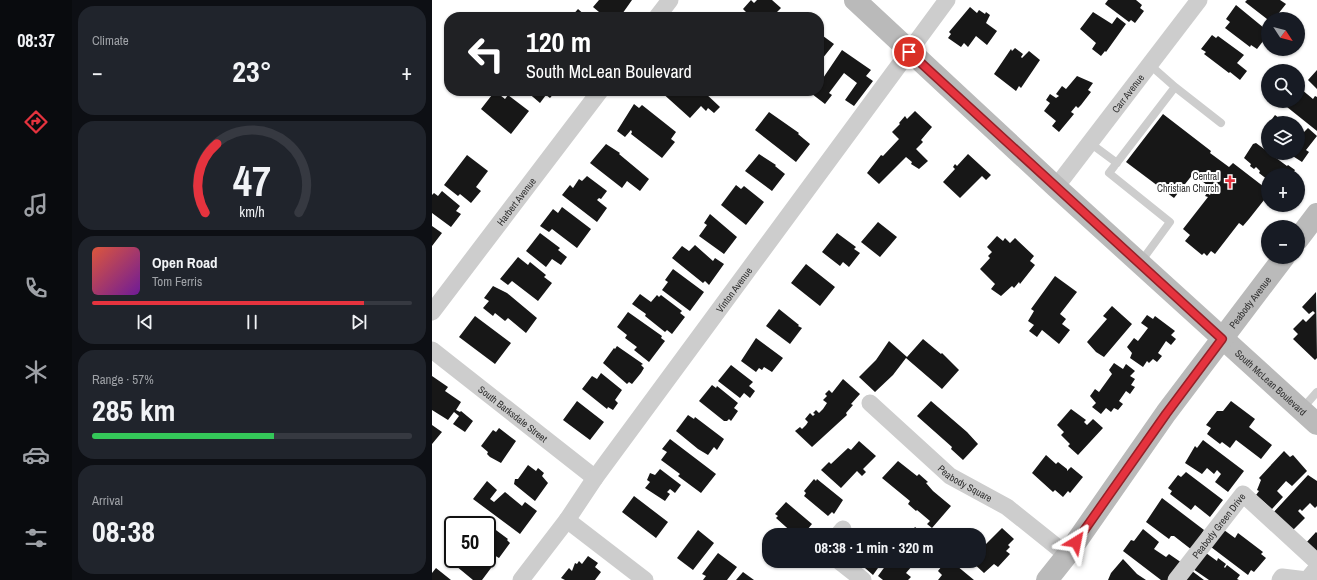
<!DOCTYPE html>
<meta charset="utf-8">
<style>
body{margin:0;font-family:"Archivo Narrow",sans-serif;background:#20242c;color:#f1f3f6;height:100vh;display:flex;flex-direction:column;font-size:15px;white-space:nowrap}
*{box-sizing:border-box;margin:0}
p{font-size:13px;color:#9ea1a6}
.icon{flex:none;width:22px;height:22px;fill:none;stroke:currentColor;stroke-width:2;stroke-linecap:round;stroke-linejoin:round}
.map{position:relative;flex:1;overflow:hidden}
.sheet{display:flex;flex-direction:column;gap:6px;padding:6px;background:#0d0f14;width:360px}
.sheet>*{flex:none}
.hud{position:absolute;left:12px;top:12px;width:380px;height:84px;border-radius:16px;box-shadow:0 1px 3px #0004;background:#202124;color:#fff;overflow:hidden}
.needle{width:26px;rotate:126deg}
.fabs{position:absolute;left:829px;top:12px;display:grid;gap:8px}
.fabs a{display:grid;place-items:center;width:44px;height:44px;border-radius:50%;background:#171b24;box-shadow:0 1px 3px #0004;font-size:20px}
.speed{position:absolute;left:12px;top:516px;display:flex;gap:8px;font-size:20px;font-weight:700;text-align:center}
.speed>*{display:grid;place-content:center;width:52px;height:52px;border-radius:50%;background:#171b24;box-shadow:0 1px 3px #0004;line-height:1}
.speed .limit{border:2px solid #111;border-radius:6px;background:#fff;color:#111}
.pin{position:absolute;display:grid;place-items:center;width:34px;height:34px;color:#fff;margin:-17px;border:2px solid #fff;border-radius:50%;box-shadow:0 1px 4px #0007}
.me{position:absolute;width:44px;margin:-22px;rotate:35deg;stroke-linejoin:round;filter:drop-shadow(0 0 3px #0008)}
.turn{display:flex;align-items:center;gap:14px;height:84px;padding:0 16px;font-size:18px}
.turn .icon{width:52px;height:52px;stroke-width:2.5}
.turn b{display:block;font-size:28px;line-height:34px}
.big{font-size:30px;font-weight:700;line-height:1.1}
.sheet .card{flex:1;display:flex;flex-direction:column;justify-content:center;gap:6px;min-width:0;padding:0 14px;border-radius:16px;background:#20242c}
.sheet .dial{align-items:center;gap:0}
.dial svg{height:104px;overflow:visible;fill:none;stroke:#363941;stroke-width:7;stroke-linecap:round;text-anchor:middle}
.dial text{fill:#f1f3f6;stroke:none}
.song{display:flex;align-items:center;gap:12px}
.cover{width:48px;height:48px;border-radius:6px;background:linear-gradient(135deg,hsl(10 70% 55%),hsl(280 70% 35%))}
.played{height:4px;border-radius:2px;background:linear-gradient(90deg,#e5333e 85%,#363941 85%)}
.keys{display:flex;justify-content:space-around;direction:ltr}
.heat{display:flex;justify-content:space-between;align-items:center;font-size:22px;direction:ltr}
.charge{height:6px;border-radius:3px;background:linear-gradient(90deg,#34c759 57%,#363941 0)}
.trip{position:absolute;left:330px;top:528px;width:224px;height:40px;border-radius:16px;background:#171b24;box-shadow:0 1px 3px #0004;font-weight:700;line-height:40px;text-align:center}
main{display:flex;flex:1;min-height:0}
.dock{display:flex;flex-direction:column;width:72px;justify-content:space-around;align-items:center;background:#090b0e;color:#9ea1a6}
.dock .icon{width:28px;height:28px}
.dock .selected{color:#e5333e}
.dock b{font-size:18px;color:#f1f3f6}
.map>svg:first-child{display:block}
.building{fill:#171717}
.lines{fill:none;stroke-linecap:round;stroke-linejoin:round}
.lane{stroke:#cdcdcd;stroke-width:8}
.street{stroke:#cdcdcd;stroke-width:17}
.secondary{stroke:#bababa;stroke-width:22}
.route-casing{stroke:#952128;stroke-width:10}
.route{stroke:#e5333e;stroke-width:7}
.labels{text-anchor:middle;stroke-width:4;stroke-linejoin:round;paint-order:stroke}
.street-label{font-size:10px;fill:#303030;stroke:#fff}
.poi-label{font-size:10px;fill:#303030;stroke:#fff;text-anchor:end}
</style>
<main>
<nav class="dock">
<b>08:37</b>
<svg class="icon selected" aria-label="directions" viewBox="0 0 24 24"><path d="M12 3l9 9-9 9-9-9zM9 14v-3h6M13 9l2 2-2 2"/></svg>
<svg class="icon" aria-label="music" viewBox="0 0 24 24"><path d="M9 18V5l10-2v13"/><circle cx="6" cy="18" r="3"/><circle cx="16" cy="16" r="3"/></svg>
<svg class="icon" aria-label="phone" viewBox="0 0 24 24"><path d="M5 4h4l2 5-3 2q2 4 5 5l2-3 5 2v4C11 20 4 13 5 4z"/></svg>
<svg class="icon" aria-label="climate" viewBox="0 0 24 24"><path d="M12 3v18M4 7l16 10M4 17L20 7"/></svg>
<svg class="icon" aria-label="car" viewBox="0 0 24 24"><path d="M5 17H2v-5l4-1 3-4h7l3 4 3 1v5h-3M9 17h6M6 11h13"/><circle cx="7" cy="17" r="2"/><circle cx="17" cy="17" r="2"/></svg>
<svg class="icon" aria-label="filters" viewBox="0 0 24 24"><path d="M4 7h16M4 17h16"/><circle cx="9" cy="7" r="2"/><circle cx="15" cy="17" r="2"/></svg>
</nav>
<section class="sheet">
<div class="card"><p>Climate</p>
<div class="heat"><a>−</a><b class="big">23°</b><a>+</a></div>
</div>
<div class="card dial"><svg viewBox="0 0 100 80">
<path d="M14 69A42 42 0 1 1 86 69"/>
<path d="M14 69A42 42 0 0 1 23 16" stroke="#e5333e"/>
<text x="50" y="56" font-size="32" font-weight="700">47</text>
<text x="50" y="72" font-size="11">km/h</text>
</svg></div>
<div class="card">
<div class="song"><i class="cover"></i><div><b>Open Road</b><p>Tom Ferris</p></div></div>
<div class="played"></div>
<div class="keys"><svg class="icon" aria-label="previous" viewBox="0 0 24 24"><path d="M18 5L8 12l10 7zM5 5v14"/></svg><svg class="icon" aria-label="pause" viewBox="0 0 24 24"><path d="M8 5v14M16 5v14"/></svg><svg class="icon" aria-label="next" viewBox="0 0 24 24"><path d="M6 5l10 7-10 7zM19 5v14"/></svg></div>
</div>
<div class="card"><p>Range · 57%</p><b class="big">285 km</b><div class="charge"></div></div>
<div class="card"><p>Arrival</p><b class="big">08:38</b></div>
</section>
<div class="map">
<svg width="885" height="580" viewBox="0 0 885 580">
<rect width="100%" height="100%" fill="#fff"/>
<!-- building -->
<path class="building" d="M167,0H200L188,17H173L161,7Z
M319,0L322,3L325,0H340L349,8L340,17H309L314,12L311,9Z
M676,0H704L710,5L708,8L712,11L703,23L699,20L697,22L673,4Z
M815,0H848L854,4L842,19H835L813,2Z
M804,5L832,28L830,32L835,36L825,49L819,45L818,47L793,28L798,22L794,19Z
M538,7L545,13L547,10L553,14L554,12L558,15L554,23L565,31L555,45L544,36L536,47L532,43L529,47L516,38L519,34L517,32Z
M146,9L155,17H139Z
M661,12L680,24L685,17L694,24L674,52L673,51L669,56L660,49L664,43L648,29Z
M387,33L402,44L390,59L387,57Z
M780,35L784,38L786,36L812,55L805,63L815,71L808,80L798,72L797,73L772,54L774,52L769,49Z
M583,48L591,54L589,57L590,58L597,51L608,60L589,88L587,86L584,91L562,74L579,49L580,51Z
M410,50L439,70L434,76L441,81L422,106L413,100L425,83L412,73L397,93L400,95L393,104L380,94L382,91H387V84Z
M885,70V89L876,80Z
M645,76L661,83L656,90L659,92L649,105L646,108L644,106L639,112L642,114L627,132L620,126L624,121L612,111L618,103L614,100L618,94L624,98L627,96L624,94L630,86L634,89Z
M869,89L881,99L883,96L885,97V131L855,107L860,101H866V93Z
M63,91L73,99L76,95L97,111L79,134L49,109Z
M94,91H124L118,98L114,95L108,103Z
M228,91H262L260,93L263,96L267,91H271L288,107L282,113L276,108L274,111L269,106L258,118Z
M202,104L207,108L210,105L244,132L239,139L243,142L230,158L199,134L200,132L199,130L193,137L185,131Z
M483,111L500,127L489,140L491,142L484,149L496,161L487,169L479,164L480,162L474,157L447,184L435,173L449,155L451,156L467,139L460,132L468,124L467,123L473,116L475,119Z
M337,112L367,133L366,134L378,144L364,162L323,130Z
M731,114L779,151L778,153L797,167L801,163L836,190V195L817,219L811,226L807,223L783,254L779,251L775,256L772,253L770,255L753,241L758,235L751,229L776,197L773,196L775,193L778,195L780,189L761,174L742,198L694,162Z
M843,115L851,121L852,120L856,123H837Z
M866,128L872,132L876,128L885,136L874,150L877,152L870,162L856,153H866Z
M824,143L855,166L856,165L863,170L860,175H836V180L827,173L828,171L824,167L822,169L818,166L819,164L812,158L821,144Z
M174,144L188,153L187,154L217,179L208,191L195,181L190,188L158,163Z
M327,154L344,165L343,166L353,174L340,191L313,171Z
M536,154L559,175L554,180L550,176L528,198L511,182L523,169L521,167L523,164L525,166Z
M35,155L56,171L44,187L49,191L39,203L28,194L26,196L12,185Z
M155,176L175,191L169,199L167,198L165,200L175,208L165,222L130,195L138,185L141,188L147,179L150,181Z
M304,185L309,189L312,186L332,202L314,225L289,205Z
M10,191L28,206L24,211L29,214L19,227L0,213V195L2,193L6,196Z
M130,207L159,229L145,248L120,229L117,232L108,226L121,209L126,213Z
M278,214L305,237L292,254L267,236L275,225L272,223Z
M446,222L465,237L448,257L429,242Z
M0,226L10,233L0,246Z
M108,233L128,248L126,250L135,257L129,265L120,259L114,267L94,251Z
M405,233L424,247L422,249L428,253L417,267L411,262L408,266L390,252Z
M565,236L571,241L573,238L578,243L583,238L602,256L598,261L603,265L588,284L587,282L582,288L580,286L569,296L559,289L563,284L548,269L558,258L556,256L560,252L555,247Z
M263,245L281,261L283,258L292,264L277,285L273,281L271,283L240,258L250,246L257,251Z
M86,257L96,265L98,262L114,275L112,277L120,283L106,301L80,281L76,285L68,279Z
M374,264L403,287L388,306L359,283Z
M241,269L272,292L258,311L230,290L236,282L233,280Z
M623,276L645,292L628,314L634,319L630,324L638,330L627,344L610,330L605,337L597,331L602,325L596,321L602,311L599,309Z
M61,286L75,293L105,318L94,333L76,318L73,321L63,313L61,316L51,308L57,301L52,298Z
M884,292L885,358L883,360L861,339L866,334L861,329L871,319L874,322L883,313L881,311L877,314L870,307Z
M208,294L219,302L225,295L227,297L229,295L250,311L248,313L253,317L240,334L235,330L233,332L213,316L214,314L200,304Z
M680,306L700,324L672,357L664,352L655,342L675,319L671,316Z
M347,309L367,325L366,326L370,328L358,344L334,326Z
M196,312L230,336L229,338L233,341L217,362L202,350L205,347L193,338L195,335L185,327Z
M715,315L721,319L723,316L743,331L739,335L744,339L739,345L734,341L726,353L730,356L725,362L721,359L717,363L715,361L711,367L698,358L700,353L695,347L702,338L706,341L716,328L709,323Z
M43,316L79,343L63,364L27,337Z
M324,338L351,358L340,372L332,367L330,370L327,368L324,372L309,361Z
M491,339L509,354L510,353L527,370L510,389L474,358L461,375L443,392L427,377L444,360L457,341L475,357Z
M185,346L211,364L209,365L212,368L209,373L200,384L197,382L195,384L171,363L182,348L183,349Z
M682,363L691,369L694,364L703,371L698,376L703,379L699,385L703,387L698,394L694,391L687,401L691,404L686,410L682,408L679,412L674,408L669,414L660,407L664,403L658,396L663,389L667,392L680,374L677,370Z
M299,365L321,382L317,386L323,391L318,398L312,393L308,398L286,381Z
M169,373L190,390L183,400L186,403L181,410L176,407L175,409L150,389L160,376L165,379Z
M0,376L16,387L13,391L29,402L24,410L28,412L29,411L41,421L33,432L21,424L27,416L22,412L16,420L0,410Z
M411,379L428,394L419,404L421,405L414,413L415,415L380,447L363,431L368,427L370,429L374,425L376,422L373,419L378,413L381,416L383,414L381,413L384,410L387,413L391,409L395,403L391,400L395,396L393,394L397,390L400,393Z
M280,385L284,388L285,386L306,403L302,408L306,411L299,421L297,419L295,421H292L267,401Z
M145,401L172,422L158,440L131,420Z
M499,401L535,432L546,444L531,460L519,449L520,447L485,416Z
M799,401L823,419L817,427L840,445L829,459L804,440L798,448L790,442L788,444L775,434L779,428L774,425L785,411H791Z
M639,409L654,420L652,422L655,425L661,419L671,428L646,455L636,446L638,444L629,435L632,432L625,425Z
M256,415L262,419L263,417L292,439L285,450L282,447L276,455L266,449L244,431Z
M0,425L10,432L0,444Z
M67,428L84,441L69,463L58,457L55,454L56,452L49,446L61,430L64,432Z
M238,439L284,474L269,493L246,476L248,474L229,460L235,452L230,449Z
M771,440L812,471L796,492L783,482L789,474L785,470L782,474L775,468L770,474L753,463L763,446L765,448Z
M427,441L444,456L431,469L434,472L430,476L425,471L409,488L389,470L397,462L399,464L416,448L419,450Z
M852,451L858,457L861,455L875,471L860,486L854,481L845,491L851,497L840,509L824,495L827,491L825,490L829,480L827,478Z
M614,455L624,464L626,462L635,469V471L639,467L651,477L638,493L636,491L631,497L623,490L621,492L600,473Z
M466,461L485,476L487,474L496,482L494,483L501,491L519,506L500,528L495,524L498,521L485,510L484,511L476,504L478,501L450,478Z
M96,465L104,471L106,468L112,473L110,476L116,483L103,501L82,484L83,479H86Z
M228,469L249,485L243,493L238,489L235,492L238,494L233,501L213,488L218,482L215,480L218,473L223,475Z
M754,472L791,500L778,517L763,505L759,510L738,494L740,491L736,488L746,475L749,477Z
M876,475L885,481V506L883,508L878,503L870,511L868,509L866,511L873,518L859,532L840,514Z
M382,479L384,481L385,479L411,500L402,514L400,512L396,516L372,496L374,493L372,491Z
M55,481L65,490L58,499L62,502L73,492L90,506L93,502L105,511L88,534L41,499Z
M202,496L236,522L224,538L190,512Z
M730,498L772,530L760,550L742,536H739L737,539L714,522Z
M354,502L380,524L375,530L379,534L377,535H363L344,518L346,516L343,514Z
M45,516L76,539L75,540L78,543L67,558L55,551V525H39L37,523Z
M483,527L493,535H477Z
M570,528L582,539L576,545L578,547L574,551L578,554L566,567L562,564L552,573L539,561H547V551Z
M711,529L727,542L722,549L734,557L737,554L750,563L737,580H729L691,551L699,540L702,541Z
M266,530L282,543L261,570L245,558Z
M792,530L803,538L806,533L831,552L829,554L834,558L822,572L819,570L816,575L779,547Z
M884,532L885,533V555L873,544Z
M286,553L305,567L295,580H271L274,576L270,574Z
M774,553L785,561L786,558L794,564L792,567L793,568L795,565L808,575L805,579L807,580H777L761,569Z
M156,556L166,563L163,567L169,572L163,580H133L129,578L137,568L140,571L143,563L145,564L147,561L150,564Z
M21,557V559H51L59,568L50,580H41L18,561Z
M691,559L705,574L714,580H676L679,573Z
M432,561H451L441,575L433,568L436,564Z
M457,561H478L477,563L480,566L474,573L479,577L476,580H451L446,576Z
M514,561H519L542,580H506L510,575L506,571Z
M4,568L19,580H0V573Z
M760,571L772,580H753Z
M311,572L322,580H304Z"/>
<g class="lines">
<!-- lane -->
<path class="lane" d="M743,87L789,123
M658,143L685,163
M708,263L738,222L677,173L743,87L718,65
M870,409L885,392"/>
<!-- street -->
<g class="street">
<path d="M225,17L238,0"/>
<path id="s1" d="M624,187L767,0"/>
<path id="s2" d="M0,312L168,91"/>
<path id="s3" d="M0,350L163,478"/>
<path id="s4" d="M438,403L518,476L575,507L635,555"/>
<path d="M135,520L213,580"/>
<path d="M406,535L411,529"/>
<path d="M407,561L431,580"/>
<path id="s5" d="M89,580L135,520L163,478L515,0"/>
<path id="s6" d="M744,580L811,494L885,562"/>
<path d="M848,580L850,577L875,580L885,568"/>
</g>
<!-- secondary -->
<g class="secondary">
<path id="s7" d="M423,0L624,187L885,424"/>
<path d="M866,239L885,214"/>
<path id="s8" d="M615,580L635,555L734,413L852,257"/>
</g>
</g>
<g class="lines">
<!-- route casing -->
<g class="route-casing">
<path id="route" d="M477,52L790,339L734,414L644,542"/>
</g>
<!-- route -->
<use href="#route" class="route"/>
</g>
<!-- icons -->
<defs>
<g id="church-bare" transform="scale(1.08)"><path d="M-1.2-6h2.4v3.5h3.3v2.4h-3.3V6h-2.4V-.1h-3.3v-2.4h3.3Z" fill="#e5333e" stroke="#fff" stroke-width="2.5" paint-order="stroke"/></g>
</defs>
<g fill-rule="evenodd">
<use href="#church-bare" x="798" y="182"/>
</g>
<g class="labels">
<!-- street labels -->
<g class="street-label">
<text dy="4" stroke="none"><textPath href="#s1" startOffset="118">Carr Avenue</textPath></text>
<text dy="4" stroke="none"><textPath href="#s2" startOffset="139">Harbert Avenue</textPath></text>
<text dy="4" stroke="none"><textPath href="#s5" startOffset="360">Vinton Avenue</textPath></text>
<text dy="4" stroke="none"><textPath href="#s8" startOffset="344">Peabody Avenue</textPath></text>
<text dy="4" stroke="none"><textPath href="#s7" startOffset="565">South McLean Boulevard</textPath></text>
<text dy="4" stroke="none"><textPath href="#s3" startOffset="103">South Barksdale Street</textPath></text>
<text dy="4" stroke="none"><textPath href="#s4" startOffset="125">Peabody Square</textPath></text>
<text dy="4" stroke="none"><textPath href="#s6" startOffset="69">Peabody Green Drive</textPath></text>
</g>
<!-- poi labels -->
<g class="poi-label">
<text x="787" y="180">Central<tspan x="787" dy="12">Christian Church</tspan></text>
</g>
</g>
</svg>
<div class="fabs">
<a><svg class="needle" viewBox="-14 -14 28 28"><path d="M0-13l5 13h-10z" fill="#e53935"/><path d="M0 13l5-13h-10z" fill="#9ea1a6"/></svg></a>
<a><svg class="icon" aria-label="search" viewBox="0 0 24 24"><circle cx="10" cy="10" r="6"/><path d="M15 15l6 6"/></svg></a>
<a><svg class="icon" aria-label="layers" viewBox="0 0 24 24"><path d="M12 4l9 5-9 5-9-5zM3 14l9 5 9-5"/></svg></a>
<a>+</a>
<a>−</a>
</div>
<div class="speed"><div class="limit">50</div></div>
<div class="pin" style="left:477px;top:52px;background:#d93025"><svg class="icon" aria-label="arrive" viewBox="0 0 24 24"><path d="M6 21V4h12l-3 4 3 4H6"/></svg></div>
<svg class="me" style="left:644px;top:542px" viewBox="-20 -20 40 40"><path d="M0-17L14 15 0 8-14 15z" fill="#e5333e" stroke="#fff" stroke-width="4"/></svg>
<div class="trip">08:38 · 1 min · 320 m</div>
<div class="hud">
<div class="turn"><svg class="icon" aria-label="left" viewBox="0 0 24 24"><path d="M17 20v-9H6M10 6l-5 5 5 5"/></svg><div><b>120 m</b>South McLean Boulevard</div></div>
</div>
</div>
</main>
